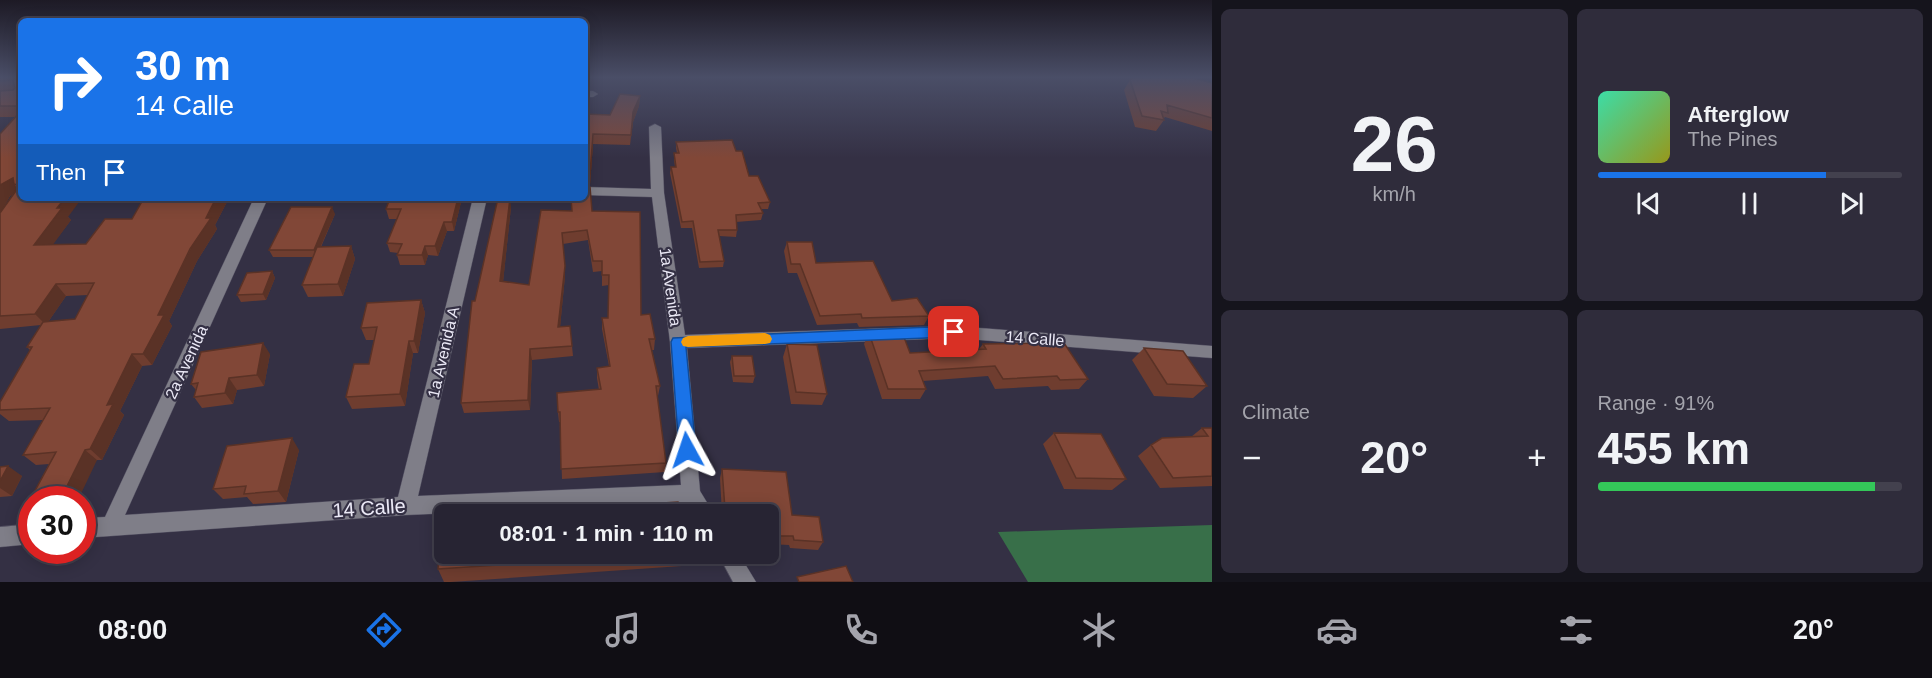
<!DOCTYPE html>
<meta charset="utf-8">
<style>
body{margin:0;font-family:Helvetica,sans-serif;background:#2f2c3b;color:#f1f3f6;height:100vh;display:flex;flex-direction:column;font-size:22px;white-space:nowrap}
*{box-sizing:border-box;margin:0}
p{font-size:20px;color:#a4a4ac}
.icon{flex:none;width:33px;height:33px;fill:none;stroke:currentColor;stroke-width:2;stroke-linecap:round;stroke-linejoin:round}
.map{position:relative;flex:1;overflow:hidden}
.sheet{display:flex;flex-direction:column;gap:9px;padding:9px;background:#15141c;width:720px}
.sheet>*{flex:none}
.hud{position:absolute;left:18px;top:18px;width:570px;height:183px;border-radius:9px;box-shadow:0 3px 15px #0003,0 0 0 2px #43414e;background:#1a73e8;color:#fff;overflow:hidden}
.speed{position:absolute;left:18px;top:486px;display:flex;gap:12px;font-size:30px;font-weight:700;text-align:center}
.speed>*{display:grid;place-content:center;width:78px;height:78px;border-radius:50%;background:#272433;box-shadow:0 3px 15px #0003,0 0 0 2px #43414e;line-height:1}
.speed .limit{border:9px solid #d22;background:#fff;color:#111}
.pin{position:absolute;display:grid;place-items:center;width:51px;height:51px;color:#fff;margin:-26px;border-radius:12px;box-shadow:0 3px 9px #0006}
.me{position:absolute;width:66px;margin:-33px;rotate:355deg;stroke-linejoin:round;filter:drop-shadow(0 0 4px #0008)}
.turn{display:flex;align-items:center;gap:21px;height:126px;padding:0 18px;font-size:27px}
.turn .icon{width:78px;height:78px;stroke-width:2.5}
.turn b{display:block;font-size:42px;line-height:51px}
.then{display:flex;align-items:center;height:57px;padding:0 18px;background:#0003;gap:12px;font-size:22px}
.big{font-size:45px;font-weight:700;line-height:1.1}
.sheet .tile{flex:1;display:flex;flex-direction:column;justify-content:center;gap:9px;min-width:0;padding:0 21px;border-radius:9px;background:#2f2c3b}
.sheet .dial{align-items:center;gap:0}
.dial b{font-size:78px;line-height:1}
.song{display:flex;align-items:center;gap:18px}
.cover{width:72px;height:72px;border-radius:9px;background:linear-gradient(135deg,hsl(160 70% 55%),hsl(60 70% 35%))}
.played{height:6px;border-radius:3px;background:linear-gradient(90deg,#1a73e8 75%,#43414e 75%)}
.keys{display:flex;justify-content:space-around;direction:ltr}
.heat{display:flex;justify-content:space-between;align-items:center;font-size:33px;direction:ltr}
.charge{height:9px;border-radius:4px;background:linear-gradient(90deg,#34c759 91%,#43414e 0)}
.sheet .tiles{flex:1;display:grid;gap:9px;grid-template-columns:repeat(2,1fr)}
.trip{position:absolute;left:434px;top:504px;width:345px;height:60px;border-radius:9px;background:#272433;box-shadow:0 3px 15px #0003,0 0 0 2px #43414e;font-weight:700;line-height:60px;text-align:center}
.menu{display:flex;height:96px;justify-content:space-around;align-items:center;background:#100e14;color:#a4a4ac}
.menu .icon{width:42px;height:42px}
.menu .active{color:#1a73e8}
.menu b{font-size:27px;color:#f1f3f6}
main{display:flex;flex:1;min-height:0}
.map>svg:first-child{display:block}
.forest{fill:#386f49}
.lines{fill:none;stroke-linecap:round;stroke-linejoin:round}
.minor-casing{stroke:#514e60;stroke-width:1}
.minor{fill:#7f7e88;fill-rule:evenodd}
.wall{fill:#6f3d2f;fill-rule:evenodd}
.shaded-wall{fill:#5a3226}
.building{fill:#814737;stroke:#5a3226;stroke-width:1.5}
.route{fill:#1a73e8;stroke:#114b97;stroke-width:1.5}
.slow{fill:#f59e0b}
.labels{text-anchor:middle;stroke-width:4.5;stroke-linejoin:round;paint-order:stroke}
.street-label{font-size:16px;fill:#ebe9f6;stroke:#343044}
.near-street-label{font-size:20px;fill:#ebe9f6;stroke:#343044}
</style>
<main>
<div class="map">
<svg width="1212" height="582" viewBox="0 0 1212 582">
<rect width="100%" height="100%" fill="#343044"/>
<!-- forest -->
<path class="forest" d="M1212,525V582H1028L998,532Z"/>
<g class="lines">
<!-- minor casing -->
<g class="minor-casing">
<path id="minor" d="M585,91H593L598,94L593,97H585Z
M655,124L661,127L664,193L685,335L954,326L1212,346V358L954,338L687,348L700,491L714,514H693L686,503L406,515L82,538V518L105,517L254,198H268L125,515L398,497L473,198H487L418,496L681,485L670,342L652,197L585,195V187L651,189L649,127Z
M32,524V544L0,547V527Z
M718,554H739L756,582H733Z"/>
</g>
<!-- minor -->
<use href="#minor" class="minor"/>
</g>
<!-- wall -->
<path class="wall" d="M0,77H21V198L68,217L71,220L52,245L86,244L132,219L144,198H229L215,225L217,229L197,261L169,321L172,326L152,365L142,366L120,411L124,415L102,460H97L32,500V516L24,511L49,464L36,465L23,455L43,420L9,421L0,414V402L30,350L27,347L41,325L0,329V134L15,117H0ZM14,194L1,212L10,196ZM88,295L75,319L48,322L66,296Z
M1185,79L1212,83V131L1165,117L1163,119L1164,120L1156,131L1135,127L1124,90L1130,80Z
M640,96L639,106L633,122L630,145L593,144L590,185H586L592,211L641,315L655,339L654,350H652L660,386L658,396H657L666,463L665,472L562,479L560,422H559L558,412L599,390L597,378V368L609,366L602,329V318H608L609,285L602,286V271L593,272L588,240L563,244L565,276L560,327L570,326L573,356L532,360L530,410L464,413L461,403L475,301L511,207L503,282L529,285L572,211L585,198V114L610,115Z
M676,142L736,151L749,176L770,202L768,209H761L763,213L761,220L736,222L737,230L736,237L719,236L724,261L723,267L699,268L692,228H681L670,173L671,167H675L674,159V153H677L676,148Z
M462,198L454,231H447L438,256L428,255L425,265H400L397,255L398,253L390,252L387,243L397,219H389L386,209Z
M335,214L321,247L351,246L355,259L343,296L308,297L302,285L313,257H273L269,250Z
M787,242L816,263L892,301L929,316L924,325L859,327L857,323L817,325L797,273H788L784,251Z
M272,271L275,278L266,300L241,302L237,295Z
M421,300L425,313L418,353H413L405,406L352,409L346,397L369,364L374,340H366L361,328Z
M869,333L910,353L979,349L983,344L1088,379L1079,389L1051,390L1048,386L995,389L988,376L923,381L926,389L920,399H882L864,344Z
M787,344L827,394L822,405L791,404L783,357Z
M1144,348L1207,386L1193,398L1154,396L1132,360Z
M270,354L264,386L237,390L233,404L202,408L194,397L196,390L191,384Z
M732,356L755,376L753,383L733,382L730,362Z
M1202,428H1212V486L1160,488L1138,456L1151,445L1191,437Z
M1054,433L1126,479L1112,490L1064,489L1043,444Z
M299,450L286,502L253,504L247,497L223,499L213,489Z
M0,467L22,476L12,496L0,497Z
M722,469L792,515L823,542L818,550L790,548L789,545L768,544V514H722L720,478Z
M444,554H685L682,566L451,582H444L438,569Z"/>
<!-- shaded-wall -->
<path class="shaded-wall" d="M640,96L639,106L633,122L630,145L633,112Z
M593,134V144L590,185V174Z
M13,178L14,184L19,191L10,196L1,212L0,216V185Z
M65,198H82L68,217L71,220L44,257L34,245Z
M216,198H229L215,225L217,229L197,261L169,321L172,326L152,365L143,354L158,315L206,218Z
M458,198H462L454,231L452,222Z
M510,198L511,207L502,292L500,281Z
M332,207L335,214L316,257L314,250Z
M444,222L447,231L438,256L435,246Z
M351,246L355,259L343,296L338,284Z
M425,246L428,255L425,265L422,255Z
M565,266V276L559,338L558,327Z
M272,271L275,278L266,300L263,294Z
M56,284L66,296L46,325L35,314Z
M421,300L425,313L418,353L414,341Z
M409,341L413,353L405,406L400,394Z
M263,343L270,354L264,386L257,375Z
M530,349L532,360L530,410L528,400Z
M132,354L142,366L120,411L124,415L102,460L90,449L107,405Z
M229,378L237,390L233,404L225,393Z
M292,438L299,450L286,502L278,491Z
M85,450L97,460L78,500H60Z
M8,466L22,476L12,496L0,488V481Z"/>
<!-- building -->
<path class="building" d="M0,77H21V106H0V91L13,90L15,88L13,80L0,81Z
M1133,77H1179L1185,79L1187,77H1190L1212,83V118L1167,105L1168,113L1161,111L1164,120L1142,116L1130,80Z
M620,94L640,96L633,112L631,135L593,134L590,174H585V114L610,115Z
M21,111V198H65L57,208H62L34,245L86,244L105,219H132L144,198H216L206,218H211L190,249L158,315H164L143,354H132L107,405L113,404L90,449L85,450L60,500H32V510L24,511L56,452L23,455L50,408L0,410V402L32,347H27L43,322L75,319L94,283L56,284L35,314L0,316V213L18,188V185L14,184L13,178L0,185V134Z
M732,140L736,151H742L749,176H758L770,202L758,203L763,213L736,215L737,230H718L724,261L700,262L693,221L682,222L671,167H676L674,153H679L676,142Z
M585,185L590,187L592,211L640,212L641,315L650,314L655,339H649L660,386H656L666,463L561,469L560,412H558L557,393L601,389L597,368L610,366L602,318H608L609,275H602V261H593L587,230L562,233L565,266L558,327L570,326L572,346L530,349L528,400L461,403L472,301H475L498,198H510L500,281L529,285L541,210L572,211L571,198H585Z
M390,198H458L452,222H444L435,246H425L422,255H397L402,244L387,243L401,209H386Z
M291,207H332L314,250H269Z
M787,242H812L816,263L873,261L892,301L917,298L929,316L862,318L861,314L820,316L800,264H791Z
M351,246L338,284L302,285L317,247Z
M272,271L263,294L237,295L247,273Z
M421,300L414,341H409L400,394L346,397L354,364H369L377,327L361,328L367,303Z
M902,332L910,353L986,349L983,344L1064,343L1088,379L1060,380L1057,376L1003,379L995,366L919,371L926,389H888L869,333Z
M263,343L257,375L229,378L225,393L194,397L198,383L191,384L201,352Z
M787,344L817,345L827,394L796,392Z
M1144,348L1183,351L1207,386L1167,384Z
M732,356H752L755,376H734Z
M1202,428H1212V476L1173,478L1151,445L1162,438L1208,436Z
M1054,433L1101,434L1126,479L1076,478Z
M292,438L278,491L244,494L246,486L213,489L227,446Z
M8,466L0,481V467Z
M722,469L786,472L792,515L819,517L823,542L794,540L793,536H768V514H737L736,510L725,509Z
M678,502L680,514H485Z
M443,517L444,554H663L438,569Z
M846,566L853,582H799L797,577Z"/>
<!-- sky -->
<linearGradient id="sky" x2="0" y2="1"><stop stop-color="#1d1a25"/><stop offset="0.49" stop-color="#4a4e67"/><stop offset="1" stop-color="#4a4e67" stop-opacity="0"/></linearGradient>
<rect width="1212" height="158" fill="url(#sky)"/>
<!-- route -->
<path class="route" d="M954,326L959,328L961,332L959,336L954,337L686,347L696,450L693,456L687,458L682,456L679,450L671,342L673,338Z"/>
<!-- slow -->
<path class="slow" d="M765,333L770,335L772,339L770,343L765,344L688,347L683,346L681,342L683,338L688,336Z"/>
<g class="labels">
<!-- street labels -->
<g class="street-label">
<text transform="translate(671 287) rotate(82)" y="6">1a Avenida</text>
<text transform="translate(1035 338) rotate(4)" y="6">14 Calle</text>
<text transform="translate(443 352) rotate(-77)" y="6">1a Avenida A</text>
<text transform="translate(186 362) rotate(-65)" y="6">2a Avenida</text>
</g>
<!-- near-street labels -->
<g class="near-street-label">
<text transform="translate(369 508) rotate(-4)" y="7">14 Calle</text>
</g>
</g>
</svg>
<div class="speed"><div class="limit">30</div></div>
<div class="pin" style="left:954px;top:332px;background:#d93025"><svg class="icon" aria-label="arrive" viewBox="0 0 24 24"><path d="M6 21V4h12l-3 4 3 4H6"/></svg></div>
<svg class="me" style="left:687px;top:450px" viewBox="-20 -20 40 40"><path d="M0-17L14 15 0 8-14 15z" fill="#1a73e8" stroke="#fff" stroke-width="4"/></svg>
<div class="trip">08:01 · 1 min · 110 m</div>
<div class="hud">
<div class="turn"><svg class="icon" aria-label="right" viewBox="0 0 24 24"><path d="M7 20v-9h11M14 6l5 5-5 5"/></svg><div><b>30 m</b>14 Calle</div></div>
<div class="then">Then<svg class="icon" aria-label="arrive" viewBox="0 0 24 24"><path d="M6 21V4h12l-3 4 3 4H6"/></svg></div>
</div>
</div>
<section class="sheet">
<div class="tiles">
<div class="tile dial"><b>26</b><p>km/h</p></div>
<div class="tile">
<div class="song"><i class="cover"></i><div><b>Afterglow</b><p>The Pines</p></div></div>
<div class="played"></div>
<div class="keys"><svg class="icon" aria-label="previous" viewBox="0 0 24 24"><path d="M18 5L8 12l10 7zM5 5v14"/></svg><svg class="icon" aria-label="pause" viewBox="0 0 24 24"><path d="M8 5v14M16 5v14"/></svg><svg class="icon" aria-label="next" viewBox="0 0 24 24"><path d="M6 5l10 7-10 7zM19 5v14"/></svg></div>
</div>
<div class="tile"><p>Climate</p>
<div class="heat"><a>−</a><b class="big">20°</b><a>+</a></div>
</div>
<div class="tile"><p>Range · 91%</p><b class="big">455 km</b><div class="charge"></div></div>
</div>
</section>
</main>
<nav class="menu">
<b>08:00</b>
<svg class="icon active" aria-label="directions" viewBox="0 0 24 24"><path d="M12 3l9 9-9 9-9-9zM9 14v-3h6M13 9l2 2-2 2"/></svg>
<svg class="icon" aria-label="music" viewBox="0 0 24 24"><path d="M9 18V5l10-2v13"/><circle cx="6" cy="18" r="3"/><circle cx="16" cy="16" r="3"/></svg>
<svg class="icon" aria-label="phone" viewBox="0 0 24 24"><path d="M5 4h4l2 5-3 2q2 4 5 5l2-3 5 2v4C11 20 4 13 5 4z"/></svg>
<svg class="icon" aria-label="climate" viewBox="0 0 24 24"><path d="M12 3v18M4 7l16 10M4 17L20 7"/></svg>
<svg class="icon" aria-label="car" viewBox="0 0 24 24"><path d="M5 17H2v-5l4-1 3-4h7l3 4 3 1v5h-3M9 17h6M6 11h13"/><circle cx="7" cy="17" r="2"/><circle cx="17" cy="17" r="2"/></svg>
<svg class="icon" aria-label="filters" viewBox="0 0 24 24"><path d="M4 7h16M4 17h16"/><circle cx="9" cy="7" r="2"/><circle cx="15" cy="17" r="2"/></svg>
<b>20°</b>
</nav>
